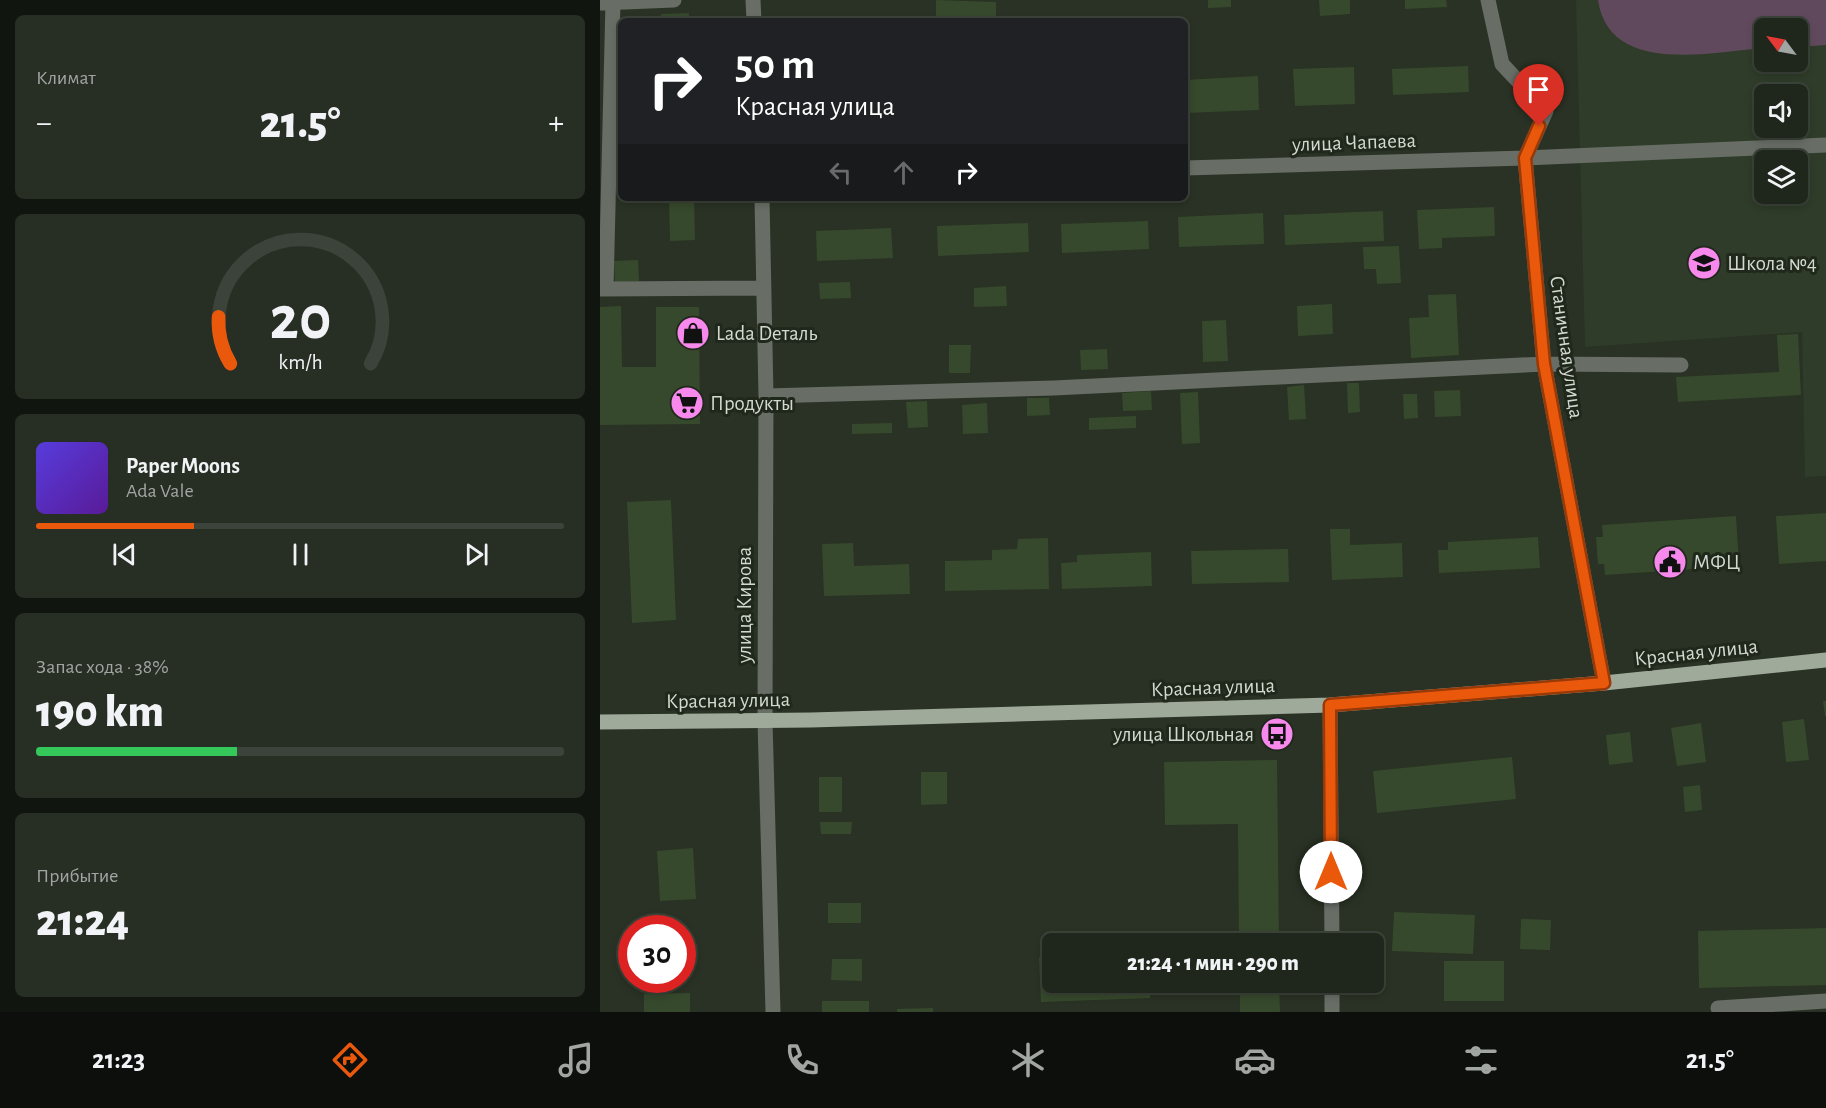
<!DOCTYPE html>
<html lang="ru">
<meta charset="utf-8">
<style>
body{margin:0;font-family:"Alegreya Sans",sans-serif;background:#272e24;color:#f1f3f6;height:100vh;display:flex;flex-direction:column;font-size:22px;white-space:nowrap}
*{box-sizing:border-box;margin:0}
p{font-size:20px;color:#a1a5a3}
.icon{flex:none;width:33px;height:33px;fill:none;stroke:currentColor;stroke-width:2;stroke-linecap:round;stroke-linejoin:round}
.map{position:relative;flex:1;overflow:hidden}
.panel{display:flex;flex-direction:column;gap:15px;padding:15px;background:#11150f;width:600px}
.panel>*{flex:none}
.banner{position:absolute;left:18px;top:18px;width:570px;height:183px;border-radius:9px;box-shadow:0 3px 9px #0003,0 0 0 2px #3c433a;background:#202124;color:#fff;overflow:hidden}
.needle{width:39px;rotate:302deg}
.buttons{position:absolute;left:1154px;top:18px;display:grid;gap:12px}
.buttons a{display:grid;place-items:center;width:54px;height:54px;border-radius:9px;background:#1f261b;box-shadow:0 3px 9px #0003,0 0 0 2px #3c433a;font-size:30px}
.speed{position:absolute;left:18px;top:915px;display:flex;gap:12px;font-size:30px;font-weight:700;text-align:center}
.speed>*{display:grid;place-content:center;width:78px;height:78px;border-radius:50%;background:#1f261b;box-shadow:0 3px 9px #0003,0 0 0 2px #3c433a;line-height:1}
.speed .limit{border:9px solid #d22;background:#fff;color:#111}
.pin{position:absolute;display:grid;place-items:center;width:51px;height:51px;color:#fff;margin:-62px -26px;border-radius:50% 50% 50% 0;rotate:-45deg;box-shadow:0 0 6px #0007}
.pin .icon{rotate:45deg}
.me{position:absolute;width:66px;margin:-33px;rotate:0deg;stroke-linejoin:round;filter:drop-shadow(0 0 4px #0008)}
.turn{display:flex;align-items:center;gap:21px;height:126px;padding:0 18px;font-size:27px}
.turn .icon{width:78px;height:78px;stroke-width:2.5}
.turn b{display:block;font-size:42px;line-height:51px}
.lanes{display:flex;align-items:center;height:57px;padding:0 18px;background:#0003;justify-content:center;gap:30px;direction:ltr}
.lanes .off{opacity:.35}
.big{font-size:45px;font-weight:800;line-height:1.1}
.panel .tile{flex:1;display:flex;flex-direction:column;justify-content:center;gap:9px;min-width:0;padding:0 21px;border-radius:9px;background:#272e24}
.panel .dial{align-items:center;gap:0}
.dial svg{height:156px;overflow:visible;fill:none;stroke:#3c433a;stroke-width:7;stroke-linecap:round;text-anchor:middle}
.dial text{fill:#f1f3f6;stroke:none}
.song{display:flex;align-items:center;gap:18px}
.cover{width:72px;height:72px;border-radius:9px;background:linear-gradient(135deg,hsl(250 70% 55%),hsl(270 70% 35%))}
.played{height:6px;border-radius:3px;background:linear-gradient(90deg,#ea580c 30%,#3c433a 30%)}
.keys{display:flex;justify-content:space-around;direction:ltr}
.heat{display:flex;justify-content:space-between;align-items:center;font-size:33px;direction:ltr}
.charge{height:9px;border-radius:4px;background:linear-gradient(90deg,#34c759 38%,#3c433a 0)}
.trip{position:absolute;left:442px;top:933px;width:342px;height:60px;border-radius:9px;background:#1f261b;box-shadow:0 3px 9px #0003,0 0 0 2px #3c433a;font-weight:800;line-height:60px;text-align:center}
.tabs{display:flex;height:96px;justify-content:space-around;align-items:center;background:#0c0f0b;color:#a1a5a3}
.tabs .icon{width:42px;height:42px}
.tabs .on{color:#ea580c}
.tabs b{font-size:27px;color:#f1f3f6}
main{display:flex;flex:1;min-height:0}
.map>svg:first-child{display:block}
.built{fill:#2f3c29;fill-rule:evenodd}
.green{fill:#60495d}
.building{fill:#36492c}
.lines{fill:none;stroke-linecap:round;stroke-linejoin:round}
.minor{stroke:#686d66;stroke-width:15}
.major{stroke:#a0aa9b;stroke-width:15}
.route-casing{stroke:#983908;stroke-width:15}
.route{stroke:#ea580c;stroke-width:10}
.labels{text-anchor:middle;stroke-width:6;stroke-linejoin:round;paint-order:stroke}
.street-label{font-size:21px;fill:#d3d9d0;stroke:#1f281b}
.poi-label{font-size:21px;fill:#d3d9d0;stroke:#1f281b;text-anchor:start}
</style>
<main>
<section class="panel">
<div class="tile"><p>Климат</p>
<div class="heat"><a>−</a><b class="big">21.5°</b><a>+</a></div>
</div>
<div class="tile dial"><svg viewBox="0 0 100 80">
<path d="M14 69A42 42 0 1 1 86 69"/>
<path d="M14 69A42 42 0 0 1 8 45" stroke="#ea580c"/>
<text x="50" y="56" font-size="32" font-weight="700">20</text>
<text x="50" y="72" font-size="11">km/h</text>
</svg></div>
<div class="tile">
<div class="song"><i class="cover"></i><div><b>Paper Moons</b><p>Ada Vale</p></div></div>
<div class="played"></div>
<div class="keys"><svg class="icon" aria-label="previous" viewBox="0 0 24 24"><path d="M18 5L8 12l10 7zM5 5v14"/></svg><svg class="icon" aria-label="pause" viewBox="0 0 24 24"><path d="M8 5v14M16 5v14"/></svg><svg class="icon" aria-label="next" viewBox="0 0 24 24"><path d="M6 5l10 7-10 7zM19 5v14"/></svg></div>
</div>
<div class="tile"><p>Запас хода · 38%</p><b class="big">190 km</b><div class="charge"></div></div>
<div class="tile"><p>Прибытие</p><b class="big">21:24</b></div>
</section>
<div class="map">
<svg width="1226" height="1012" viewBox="0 0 1226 1012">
<rect width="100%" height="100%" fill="#293224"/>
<!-- built -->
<path class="built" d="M976,0H1226V476L1205,477L1202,332L985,347ZM1164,28H1197V62H1164ZM1164,94H1197V128H1164ZM1164,160H1197V194H1164Z"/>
<!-- green -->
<path class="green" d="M998,0H1226V45L1197,47V28H1164V48C1111,52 1009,76 998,0Z"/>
<!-- building -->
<path class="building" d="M336,0L396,2V21H336Z
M608,0H631V7L608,8Z
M719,0H750V14L720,16Z
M805,0H846L847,7L805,9Z
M89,13V21H61V14Z
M868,66L869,92L793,95L792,69Z
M754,67L755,104L695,106L693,69Z
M658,76L659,110L585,113V80Z
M94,198L95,240L70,241L69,199Z
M894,207L895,236L842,238V248L819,249L817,210Z
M783,211L784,241L685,245L684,215Z
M663,213L664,244L579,247L578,217Z
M548,221L549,249L462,253L461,224Z
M428,223L429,252L338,256L337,226Z
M291,228L293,258L217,261L216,231Z
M799,246L801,283L777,284L776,269H764L763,247Z
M38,260L39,281L15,282L14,261Z
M250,282L251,298L220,299L219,283Z
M406,286L407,306L374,307V288Z
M856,294L859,355L811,358L809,318L829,317L828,295Z
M732,304L733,334L698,336L697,306Z
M21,306L22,367H56V307H99L100,424L0,425V307Z
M626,320L628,361L603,362L602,321Z
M1198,334L1201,395L1078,402L1076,377L1179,372L1177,335Z
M349,345H371L370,373H349Z
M507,349L508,369L481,370L480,350Z
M747,383H759L760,412L748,413Z
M704,385L706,419L689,420L687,387Z
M860,390L861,416L835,417L834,391Z
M551,391L552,410L523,411L522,393Z
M598,392L600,443L582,444L580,393Z
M803,394H817L818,418L804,419Z
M427,398H449L450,415L427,416Z
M327,401L328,427L308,428L306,402Z
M387,403L388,433L363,434L362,405Z
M536,416V428L489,430V418Z
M292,423V433L252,434V424Z
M71,500L76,620L32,623L27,502Z
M1226,513V561L1179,564L1176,516Z
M1136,516L1139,566L1005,575L1004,564H998L996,537H1003L1002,525Z
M730,529H750V545L802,543L803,577L732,580Z
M938,537L940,568L839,573L838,550H848V542Z
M448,538L449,589L345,591V561L392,560V550L417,549L418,539Z
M253,543L254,566L309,564L310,594L224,596L222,544Z
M688,549L689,582L592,584L591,551Z
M551,552L552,586L462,589L461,563L477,562V555Z
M1223,701H1226V716H1225Z
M1204,719L1209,760L1186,762L1182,722Z
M1101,723L1106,762L1077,766L1071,728Z
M1030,732L1033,762L1009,765L1006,735Z
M912,757L916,799L777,813L773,771Z
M677,760L679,944H639L638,824L565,825L564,762Z
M321,772H347V804L321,805Z
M219,777H242V812H219Z
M1100,785L1102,810L1085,812L1083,787Z
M220,822H252L251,834H221Z
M93,848L96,899L60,901L57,851Z
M228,903H261V923H228Z
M794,912L875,915L873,954L792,951Z
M921,919L951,920L950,950L920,949Z
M1226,928V985L1099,988L1098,931Z
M439,957H453V982H550V998L441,1002Z
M232,959H262V981L231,980Z
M844,961H904V1001H844Z
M640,982H679L680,1012H640Z
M90,993V1012H44V994Z
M222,1001H269V1012H222Z
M333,1008V1012H297V1009Z"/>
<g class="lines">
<!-- minor -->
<path class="minor" d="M153,0L154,21
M888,0L902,64L946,111L925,158L944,364L1004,683
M0,3L74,0
M585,168L925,158L1226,145
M162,198L166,396L165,721L173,1012
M0,289L164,288
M6,289L13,2
M166,396L454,388L944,364L1081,365
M730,705L732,944
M732,982V1012
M1118,1008L1226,1001"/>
<!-- major -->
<path class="major" d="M0,722L211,720L730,705L1004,683L1226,660"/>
</g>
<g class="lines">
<!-- route casing -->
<g class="route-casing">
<path id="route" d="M731,872L730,705L1004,683L944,364L925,158L939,126"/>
</g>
<!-- route -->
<use href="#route" class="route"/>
</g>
<!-- icons -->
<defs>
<g id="school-disc" transform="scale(1.725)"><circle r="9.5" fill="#f788ec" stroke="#1f281b"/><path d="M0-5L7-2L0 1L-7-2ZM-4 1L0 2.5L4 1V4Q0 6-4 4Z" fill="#111"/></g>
<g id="shop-disc" transform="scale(1.725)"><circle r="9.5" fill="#f788ec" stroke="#1f281b"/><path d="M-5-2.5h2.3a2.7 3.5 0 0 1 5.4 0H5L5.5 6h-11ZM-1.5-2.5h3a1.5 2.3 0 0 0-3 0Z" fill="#111"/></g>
<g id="supermarket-disc" transform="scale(1.725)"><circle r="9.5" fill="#f788ec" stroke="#1f281b"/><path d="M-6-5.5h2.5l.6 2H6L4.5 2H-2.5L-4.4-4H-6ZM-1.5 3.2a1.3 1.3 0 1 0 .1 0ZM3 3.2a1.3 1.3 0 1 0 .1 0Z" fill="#111"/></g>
<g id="civic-disc" transform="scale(1.725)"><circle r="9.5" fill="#f788ec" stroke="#1f281b"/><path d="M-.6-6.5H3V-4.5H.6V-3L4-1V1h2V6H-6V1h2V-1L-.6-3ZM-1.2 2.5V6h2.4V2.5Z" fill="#111"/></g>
<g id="bus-disc" transform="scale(1.725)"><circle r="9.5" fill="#f788ec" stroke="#1f281b"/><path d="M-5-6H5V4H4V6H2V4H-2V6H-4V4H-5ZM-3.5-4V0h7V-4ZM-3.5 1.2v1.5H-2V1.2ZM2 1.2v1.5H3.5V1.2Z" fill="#111"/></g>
</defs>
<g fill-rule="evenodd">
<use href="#school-disc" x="1104" y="263"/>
<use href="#shop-disc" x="93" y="333"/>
<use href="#supermarket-disc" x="87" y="403"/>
<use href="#civic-disc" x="1070" y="562"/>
<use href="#bus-disc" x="677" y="734"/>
</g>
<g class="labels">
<!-- street labels -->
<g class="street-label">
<text transform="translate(754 142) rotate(-2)" y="7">улица Чапаева</text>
<text transform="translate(967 347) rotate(82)" y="7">Станичная улица</text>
<text transform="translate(144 605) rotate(-90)" y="7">улица Кирова</text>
<text transform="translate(1096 652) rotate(-6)" y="7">Красная улица</text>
<text transform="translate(613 687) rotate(-2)" y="7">Красная улица</text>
<text transform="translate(128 700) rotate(-1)" y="7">Красная улица</text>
</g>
<!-- poi labels -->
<g class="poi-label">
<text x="1127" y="270">Школа №4</text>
<text x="116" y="340">Lada Dеталь</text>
<text x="110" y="410">Продукты</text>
<text x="1093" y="569">МФЦ</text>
<text x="654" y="741" text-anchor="end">улица Школьная</text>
</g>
</g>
</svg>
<div class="buttons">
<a><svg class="needle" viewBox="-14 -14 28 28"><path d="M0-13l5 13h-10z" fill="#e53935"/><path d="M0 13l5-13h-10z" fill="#a1a5a3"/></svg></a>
<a><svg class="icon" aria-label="sound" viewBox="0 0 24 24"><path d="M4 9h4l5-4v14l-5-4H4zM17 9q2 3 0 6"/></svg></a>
<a><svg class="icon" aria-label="layers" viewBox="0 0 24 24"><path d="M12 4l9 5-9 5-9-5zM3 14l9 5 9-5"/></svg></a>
</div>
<div class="speed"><div class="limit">30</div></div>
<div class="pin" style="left:939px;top:126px;background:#d93025"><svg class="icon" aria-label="arrive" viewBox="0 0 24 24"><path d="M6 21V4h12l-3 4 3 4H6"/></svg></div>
<svg class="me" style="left:731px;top:872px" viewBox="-20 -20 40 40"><circle r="19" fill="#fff"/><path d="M0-13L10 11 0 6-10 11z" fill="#ea580c"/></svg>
<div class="trip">21:24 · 1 мин · 290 m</div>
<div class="banner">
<div class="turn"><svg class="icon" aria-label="right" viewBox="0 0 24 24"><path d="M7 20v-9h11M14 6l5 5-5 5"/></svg><div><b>50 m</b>Красная улица</div></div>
<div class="lanes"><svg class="icon off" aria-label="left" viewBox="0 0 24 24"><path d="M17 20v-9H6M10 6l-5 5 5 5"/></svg><svg class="icon off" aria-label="ahead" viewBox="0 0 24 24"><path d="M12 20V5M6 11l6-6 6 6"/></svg><svg class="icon" aria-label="right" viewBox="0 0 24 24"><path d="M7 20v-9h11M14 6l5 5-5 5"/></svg></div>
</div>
</div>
</main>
<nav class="tabs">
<b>21:23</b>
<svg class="icon on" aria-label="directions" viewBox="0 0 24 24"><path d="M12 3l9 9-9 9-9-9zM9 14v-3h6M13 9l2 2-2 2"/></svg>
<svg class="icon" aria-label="music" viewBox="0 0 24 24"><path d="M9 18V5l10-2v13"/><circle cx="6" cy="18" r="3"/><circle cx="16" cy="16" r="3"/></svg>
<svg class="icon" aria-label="phone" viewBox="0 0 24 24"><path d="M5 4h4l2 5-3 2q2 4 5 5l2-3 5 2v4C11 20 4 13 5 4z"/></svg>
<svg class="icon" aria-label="climate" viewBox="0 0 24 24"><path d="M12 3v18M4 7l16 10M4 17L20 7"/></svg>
<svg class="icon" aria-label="car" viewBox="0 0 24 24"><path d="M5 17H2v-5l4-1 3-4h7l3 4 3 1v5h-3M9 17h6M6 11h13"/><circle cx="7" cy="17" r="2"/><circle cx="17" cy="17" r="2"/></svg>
<svg class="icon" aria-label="filters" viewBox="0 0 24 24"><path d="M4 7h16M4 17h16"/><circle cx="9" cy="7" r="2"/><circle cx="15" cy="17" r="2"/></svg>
<b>21.5°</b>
</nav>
